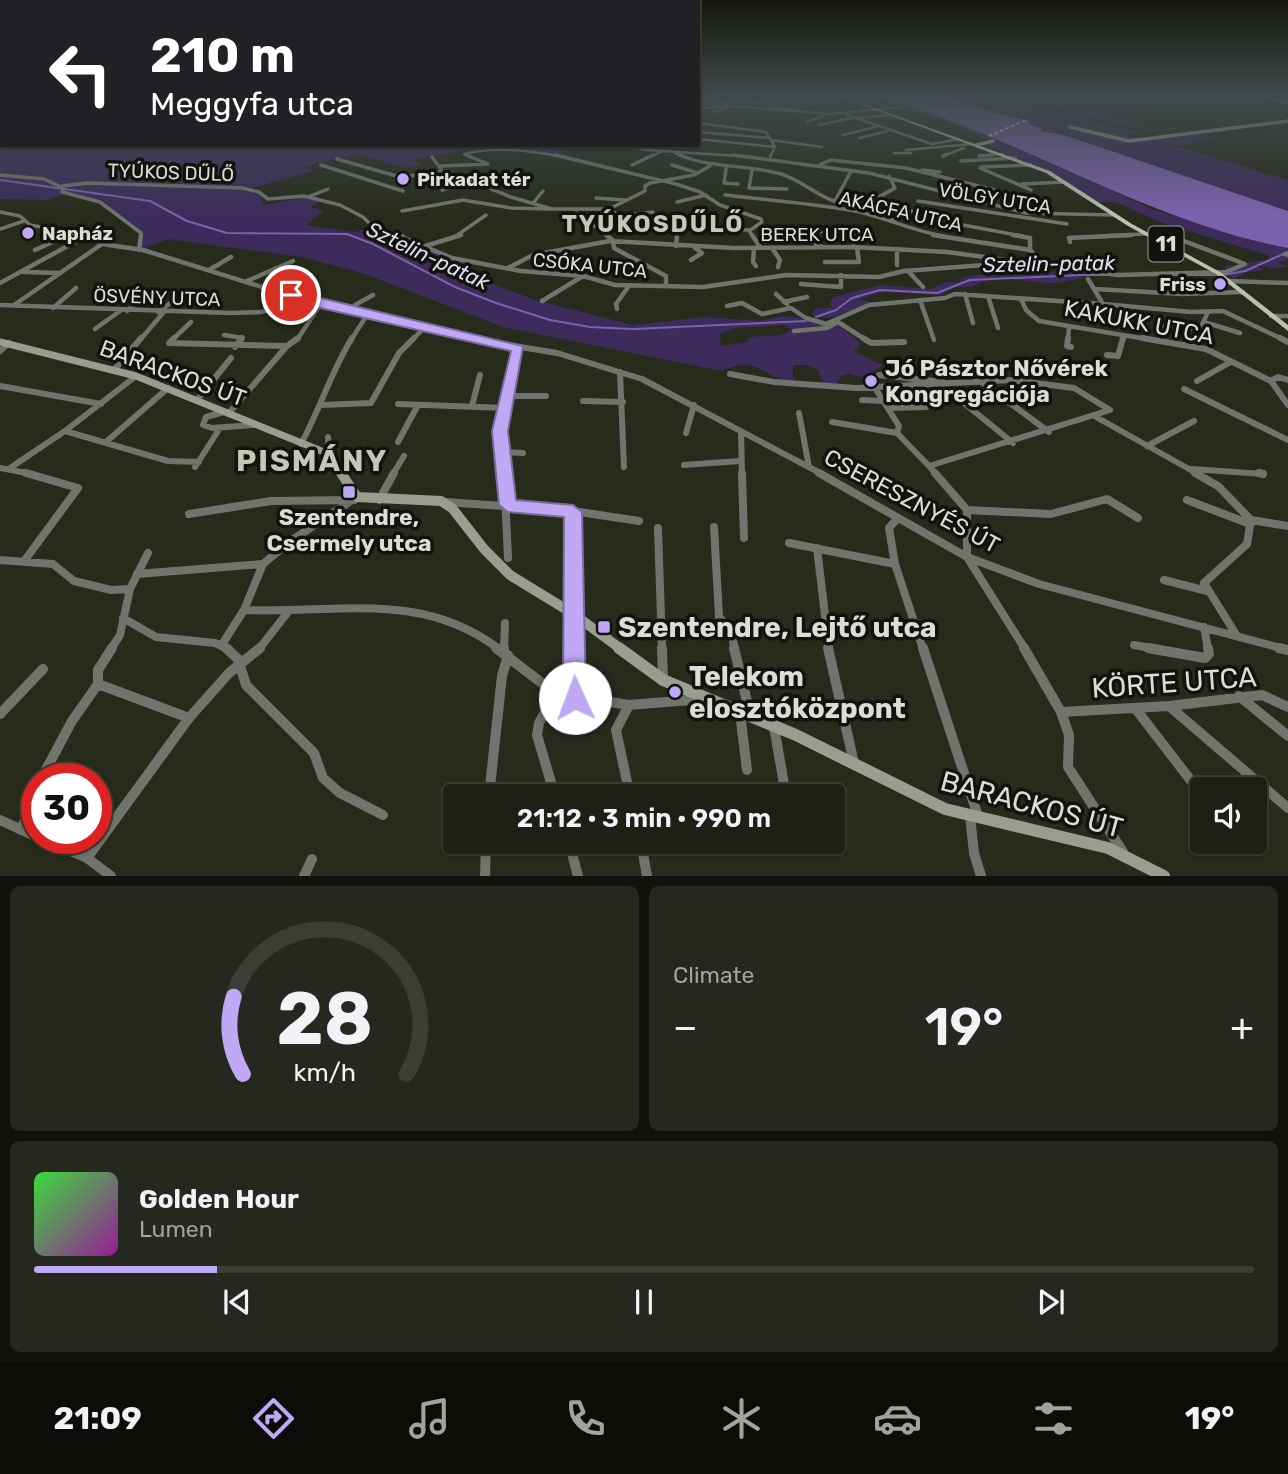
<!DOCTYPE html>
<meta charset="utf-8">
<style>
body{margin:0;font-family:Rubik,sans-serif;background:#25281e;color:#f1f3f6;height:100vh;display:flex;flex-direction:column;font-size:26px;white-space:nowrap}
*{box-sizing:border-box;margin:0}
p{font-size:23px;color:#a0a3a0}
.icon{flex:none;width:38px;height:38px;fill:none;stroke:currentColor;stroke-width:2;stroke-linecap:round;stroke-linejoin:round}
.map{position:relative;height:876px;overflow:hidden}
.panel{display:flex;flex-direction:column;gap:10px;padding:10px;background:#10120c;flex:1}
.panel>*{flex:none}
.top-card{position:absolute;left:0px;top:0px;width:700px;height:147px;box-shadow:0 2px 5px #0004,0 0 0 2px #3b3e34;background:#202124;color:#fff;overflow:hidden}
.tools{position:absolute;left:1190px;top:777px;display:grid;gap:14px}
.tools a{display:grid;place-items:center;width:77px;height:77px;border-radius:7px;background:#1d2015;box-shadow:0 2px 5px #0004,0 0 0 2px #3b3e34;font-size:35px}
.speed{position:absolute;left:21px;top:763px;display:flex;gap:14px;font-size:35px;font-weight:700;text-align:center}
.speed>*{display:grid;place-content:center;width:91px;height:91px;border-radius:50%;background:#1d2015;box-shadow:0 2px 5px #0004,0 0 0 2px #3b3e34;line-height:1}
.speed .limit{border:10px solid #d22;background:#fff;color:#111}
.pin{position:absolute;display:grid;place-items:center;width:60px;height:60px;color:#fff;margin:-30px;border:4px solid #fff;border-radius:50%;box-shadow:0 2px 7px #0007}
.me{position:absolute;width:77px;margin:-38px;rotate:358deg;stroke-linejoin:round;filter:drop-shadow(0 0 5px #0008)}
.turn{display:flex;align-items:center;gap:24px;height:147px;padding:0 35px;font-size:32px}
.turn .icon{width:91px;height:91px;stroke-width:2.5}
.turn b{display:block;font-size:49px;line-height:60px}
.big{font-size:52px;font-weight:600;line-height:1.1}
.panel .widget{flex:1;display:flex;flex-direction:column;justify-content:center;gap:10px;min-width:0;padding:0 24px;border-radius:10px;background:#25281e}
.panel .dial{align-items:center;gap:0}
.dial svg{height:182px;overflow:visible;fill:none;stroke:#3b3e34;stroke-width:7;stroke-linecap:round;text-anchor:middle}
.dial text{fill:#f1f3f6;stroke:none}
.song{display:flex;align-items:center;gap:21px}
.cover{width:84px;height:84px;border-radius:10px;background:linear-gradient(135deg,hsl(120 70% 55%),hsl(300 70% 35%))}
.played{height:7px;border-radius:4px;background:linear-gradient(90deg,#bfa8f4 15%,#3b3e34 15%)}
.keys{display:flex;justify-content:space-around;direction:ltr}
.heat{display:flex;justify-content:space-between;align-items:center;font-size:38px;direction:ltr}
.panel .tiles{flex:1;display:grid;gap:10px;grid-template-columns:1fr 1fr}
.widget:last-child{grid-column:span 2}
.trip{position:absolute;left:443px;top:784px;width:402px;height:70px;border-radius:7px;background:#1d2015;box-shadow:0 2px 5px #0004,0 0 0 2px #3b3e34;font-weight:600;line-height:70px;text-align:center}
.menu{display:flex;height:112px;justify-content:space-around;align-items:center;background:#0c0d08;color:#a0a3a0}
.menu .icon{width:49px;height:49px}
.menu .active{color:#bfa8f4}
.menu b{font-size:32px;color:#f1f3f6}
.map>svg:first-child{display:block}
.green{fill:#3c2c5b;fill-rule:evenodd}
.water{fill:#7b62ad}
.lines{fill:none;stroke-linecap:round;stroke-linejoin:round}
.stream{stroke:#7b62ad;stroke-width:2}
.ferry{stroke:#e2dcf1;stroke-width:2;stroke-dasharray:3.5 2.5;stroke-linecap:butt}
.street-far5{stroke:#71746c;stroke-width:2.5}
.street-far4{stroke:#71746c;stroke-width:3.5}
.street-far3{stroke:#71746c;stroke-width:4.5}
.street-far2{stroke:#71746c;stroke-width:6}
.street-far1{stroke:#71746c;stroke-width:8}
.street{stroke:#71746c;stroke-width:10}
.secondary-far3{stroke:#9a9e91;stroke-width:3.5}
.secondary-far2{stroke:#9a9e91;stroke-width:7}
.secondary-far1{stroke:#9a9e91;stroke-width:10}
.secondary{stroke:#9a9e91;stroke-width:12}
.primary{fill:#babfae;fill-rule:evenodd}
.route{fill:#bfa8f4;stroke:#7c6d9f;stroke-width:2}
.poi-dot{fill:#bfa8f4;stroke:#11130c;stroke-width:2.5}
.labels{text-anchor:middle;stroke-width:7;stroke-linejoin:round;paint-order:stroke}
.far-street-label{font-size:19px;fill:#dbded4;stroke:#11130c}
.far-poi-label{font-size:19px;font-weight:bold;fill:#dbded4;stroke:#11130c;text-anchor:start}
.shield{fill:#11130c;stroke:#9ea198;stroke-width:2}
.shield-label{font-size:21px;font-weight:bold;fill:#dbded4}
.far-water-label{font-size:21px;font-style:italic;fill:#e2dcf1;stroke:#11130c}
.street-label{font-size:23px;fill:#dbded4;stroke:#11130c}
.poi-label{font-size:23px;font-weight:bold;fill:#dbded4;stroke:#11130c;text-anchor:start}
.far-district-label{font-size:24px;font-weight:bold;letter-spacing:2px;fill:#c4c9b6;stroke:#11130c}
.near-poi-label{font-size:28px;font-weight:bold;fill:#dbded4;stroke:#11130c;text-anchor:start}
.near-street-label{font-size:28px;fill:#dbded4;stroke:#11130c}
.district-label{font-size:30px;font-weight:bold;letter-spacing:2px;fill:#c4c9b6;stroke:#11130c}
</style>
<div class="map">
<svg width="1288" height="876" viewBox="0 0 1288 876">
<rect width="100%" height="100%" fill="#272b1c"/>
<!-- green -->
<path class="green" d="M0,95L2,145H529L566,151C552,157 538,151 523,149C487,144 449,154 413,159L421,165L406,168L355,154L304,167L314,171L249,189L260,194L264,205L305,197L320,202L310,207L323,211L306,225L356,232L362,230L408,238L422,247L471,261L458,271L535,300L633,325L704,317L761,321L780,316L803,318L815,323L838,325L861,344L854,351L883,366L862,377L849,374L841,376L837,385H824L818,370L808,365H793V382C763,378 758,354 722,371L503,327L365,274L302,257L168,239L139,250L140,230L100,202L65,194L47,200L0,199ZM783,325L792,329L781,335L748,337L747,342L721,346L720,334L735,328Z
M852,95H870L924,109L1015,145L1154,210L1242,237L1288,248V260L1278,262L1288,266L1274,269L1260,265L1257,266L1264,270L1245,273L1234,279L1229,276L1233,274L1226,270V265C1239,268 1251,260 1267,260L1270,256L1160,222L1116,202H1098L1062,179L983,143L989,141L953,124L899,107H891L894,105L891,104Z
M942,95H995L990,96L1125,129L1143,135L1118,133L1143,140L1193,133L1215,139L1176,146L1288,180V211L1067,136L1041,131L1042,128L1029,124L1024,118L996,113Z
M1009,95L1063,105L1164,132L1123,125Z
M1027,271L1071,273L1085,278C1073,279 1063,283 1052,283C1025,284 996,271 972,287H954L941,295L884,292L859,299L873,303C852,307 833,325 812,315L814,309L831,307L830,301L834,297L880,285L931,289L946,282H958L967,276Z"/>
<!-- water -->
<path class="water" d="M870,95H942L996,113L1031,121L1029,124L1042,128L1041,131L1067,136L1288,211V248C1140,220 1014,132 870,95Z"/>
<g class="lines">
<!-- stream -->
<path class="stream" d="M766,107L798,110
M698,109L729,106
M0,180L150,201L187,221L227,233L347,234L373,244L455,287L496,303L550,320L590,327L633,329L806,321
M1223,275L1245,271L1288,252
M816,317L836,310L852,298L880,290L937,293L970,280L1080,275H1218"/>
<!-- ferry -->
<path class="ferry" d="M989,136L1026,120"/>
<!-- street-far5 -->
<path class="street-far5" d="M751,103L843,97
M698,104L729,103
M714,112L732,106L831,114L902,107
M847,115L932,144L959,139
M857,118L891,115
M806,122L824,116
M698,123L766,132L775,147L770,157
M819,125L852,118
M698,132L770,138
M843,135L875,127
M859,138L888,131
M698,139L775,147
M771,140L822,147
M569,145H586
M624,145L647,150L753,157
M906,150L972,144
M675,153L684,157
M894,153H911
M943,156L964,148
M979,156L1003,154
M471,157L464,154C498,146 531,151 565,157
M650,157L662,151"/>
<!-- street-far4 -->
<path class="street-far4" d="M555,155L676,184L700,192L720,205L761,219L762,222L749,231L753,236
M680,155C712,169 747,164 781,174C805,181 823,203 849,204C866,205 881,196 895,188L889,176
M733,155L869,173L1026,213L1113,215
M943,156L946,155
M979,156L991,155
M432,157L441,169
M337,159L400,177L447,171L511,197L552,209H609L645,191V186L650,183L694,175L710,166
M961,161L1015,158
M821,164L831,160L906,168L1003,192
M321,165L403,191
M632,165L653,155
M672,165L698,173
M441,166L488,164L466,155
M981,167L1031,165
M980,168L1031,190
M726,169L724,183L738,184
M922,170L940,172
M752,171L749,188L787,189
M0,175L44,179L63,188
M1022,184L1064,182
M62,186L87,183L242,188L259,192L268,199L304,196L340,205L363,217L374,228L403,236
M65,186L62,192L100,202L141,233V236
M442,190L472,180
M725,195C766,200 809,203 850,210C883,216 911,231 944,236
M308,197L328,189
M596,198L625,200
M884,198L879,200L877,209L894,221L912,211
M835,201L851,171
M918,201L1067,224
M534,202L543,191
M677,202L706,195
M609,209L619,216L653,212
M402,211L463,200L511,208L550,209
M0,212L20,216L30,225L88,236
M576,212L608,236
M663,219L675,228L677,236
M936,220L1022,236
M0,229L24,221
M710,229L749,230
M817,231L856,236
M65,236L72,233
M456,236L486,215
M788,236L792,227
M1099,236L1164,233L1173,236"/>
<!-- street-far3 -->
<path class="street-far3" d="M84,235L102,244L143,250L320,305L473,340
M397,235L452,258L521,271L583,276L615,285L703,287L786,275L879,277L904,271L1024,262
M606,235L614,241
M752,235L761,248
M789,235L787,238L809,239L822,247
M853,235H856L853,247
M933,235L1030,250
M1013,235L1030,238V250L1045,265
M613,241L614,248L666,276V286
M1070,242L1069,238L1132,235
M676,246L677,235
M422,247L461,235
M754,248L753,262L756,266
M772,248L780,260L778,267
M897,249V265
M1153,249L1173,248
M35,250L68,235
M139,250L141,235
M1285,254L1288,255
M691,260L702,253L695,248
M825,262H859L857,248
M508,268L533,255L610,241L734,248L853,247L947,252L1118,275L1226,272L1245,264L1168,235
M209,270L231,257
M908,271L923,287
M23,272L60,273
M247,281L293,261
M1229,281L1288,283
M0,283L86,236
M801,284L841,287V275
M1095,289L1182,294L1243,292
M776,294L787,304
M965,294L973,323
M988,296L998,328
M1021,299L1026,310L1039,321L1152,340
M920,300L934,340
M542,301L583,276
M784,302L807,297
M1103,304L1191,312L1223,311L1284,340
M0,305L230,313L261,312L308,302
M14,305L102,244
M727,306L742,303L762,314L791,308L806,318L826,324L869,305L945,298L955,294L1103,304L1088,279
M53,308L76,288
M617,309L616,304L629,286
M127,311L146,295
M158,312L183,294
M355,312V305L373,295
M1271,316H1288
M1204,322L1240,333
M1160,326L1200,329L1208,312
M95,329L120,311
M794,331L827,328L838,322L866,340
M224,335L242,338L240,340
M140,340L163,313
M172,340L191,322
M297,340L320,305
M351,340L367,315
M412,340L424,328
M1068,340L1069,326
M1123,340L1124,336"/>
<!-- street-far2 -->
<path class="street-far2" d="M174,338L169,343L287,346
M465,338L557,353L642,379L822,474
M863,338L871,343L904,342
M1068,338L1067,346L1071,347
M1142,338L1206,349L1271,381L1288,405
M1280,338L1288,342
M235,347L242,338
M0,351L9,343
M1107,355L1118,356L1123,338
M114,370L141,338
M620,372L624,467
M730,374L774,382L856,388L1011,380L1074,388L1110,410L929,466L936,474
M879,375L943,382
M979,380L1049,432
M1197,381L1229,363
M1271,381L1278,377L1288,380
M942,385L1013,443
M0,386L101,404
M875,388L899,426L897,433L929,466
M1184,389L1288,440
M509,396H546
M197,400L231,358
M862,400L882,401
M583,401L623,402
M398,404L505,408
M322,405L371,403L399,353L414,338
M472,406L480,375
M888,408L926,407
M224,412L206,417L203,425L212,428L254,425
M799,413L809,467
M228,414L287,346L298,338
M1096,417L1198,474
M832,422L897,433
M65,431L136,376
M741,431L742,474
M686,433L694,405
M328,437L329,454
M106,442L168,388
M398,442L418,405
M301,444C320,409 331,372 352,338
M1147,446L1194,421
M502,452L523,453
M275,465L340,466
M684,465L740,461
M195,467L220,428
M0,468L32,474
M10,468L65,431L168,461L199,462
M1192,469L1263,474
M393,474L404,456
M504,474L500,431L518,349"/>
<!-- street-far1 -->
<path class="street-far1" d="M504,473L508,558
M742,473L744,538
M819,473L967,557L1039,584L1285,649
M935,473L967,510V557L1025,649
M1195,473L1218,486L1251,520L1247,544L1204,583L1237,636
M1259,473L1263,474
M379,500L394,473
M1187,500L1250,524
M446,502L573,511L639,521
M967,510L1051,514L1107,499L1138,518
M573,511L574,649
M189,514L271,501L354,500
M897,519L889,528L895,564L923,649
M1251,520L1288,526
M714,527L719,617L730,629L735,649
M658,528L662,649
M789,543L895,564
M817,548L829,649
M0,560L53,564L74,581L111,590L130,589
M25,560L78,488L26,473
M137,574L263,564
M1164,580L1207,591
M244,610C335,614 420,589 499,649
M123,618L156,637L215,643L229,649
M1204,627L1208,649
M1134,645L1157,649
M221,646L244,610L263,564L292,540L357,497
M111,649L120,635L130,589L148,553
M259,649L288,612
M504,649L505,623"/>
<!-- street -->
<path class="street" d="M226,648L238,659L246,685L314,753L323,778L340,793L383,815
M496,648L555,693L629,705L703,699
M574,648L575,698
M662,648L663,680
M734,648L750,714
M828,648L854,763
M923,648L978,816
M1024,648L1061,712L1069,735L1068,767L1123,852
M1148,648L1205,658L1209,654L1208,648
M1279,648L1288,650
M504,652V648
M98,684L189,718
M555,693L539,723L537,735L555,796
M1239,696L1288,736
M629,705L616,730L630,796
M1169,706L1288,808
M1135,708L1202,795
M1061,712L1169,706L1262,695L1288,707
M740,713L747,770
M0,714L43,669
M774,727L784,784
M41,779L72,721L98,684V670L112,648
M489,796L502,676L508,655
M970,816L974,853L981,876
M0,820L37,837
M21,830L37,788
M39,838L87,858L111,876
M569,842L578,876
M641,842L647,876
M87,858L189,718L229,673L260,648
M304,876L312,859
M485,876L486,842"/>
<!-- secondary-far3 -->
<path class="secondary-far3" d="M1259,95L1288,103
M1070,127L1129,141L1288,121
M976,145L993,141"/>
<!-- secondary-far2 -->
<path class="secondary-far2" d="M0,342L136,376L329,454L342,474"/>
<!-- secondary-far1 -->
<path class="secondary-far1" d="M341,473L357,497L441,501L452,508L484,549L510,575L572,613L621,649"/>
<!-- secondary -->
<path class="secondary" d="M619,648L663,680L796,735L945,809L1108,848L1164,876"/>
<!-- primary -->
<path class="primary" d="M835,95H838L1050,171L1132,224L1220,272L1288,325V331L1216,274L1128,226L1046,173Z"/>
</g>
<!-- sky -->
<linearGradient id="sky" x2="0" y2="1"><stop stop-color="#15180f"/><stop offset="0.44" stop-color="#414a4b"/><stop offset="1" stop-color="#414a4b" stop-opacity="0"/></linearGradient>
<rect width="1288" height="217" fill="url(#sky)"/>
<!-- route -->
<path class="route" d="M291,291L523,346L508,431L516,500L573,505L582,512L586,698L583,705L575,709L566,705L563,698L564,517L508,512L499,505L492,431L511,351L316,307L287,297L285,295Z"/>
<!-- markers -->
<g class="poi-dot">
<circle cx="403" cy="179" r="7"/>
<circle cx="28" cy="233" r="7"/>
<circle cx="1220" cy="284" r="7"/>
<circle cx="871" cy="381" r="7"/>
<rect x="342" y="485" width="14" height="14" rx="3.5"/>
<rect x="597" y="620" width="14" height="14" rx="3.5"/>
<circle cx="675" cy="692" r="7"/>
</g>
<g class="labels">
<!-- far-street labels -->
<g class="far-street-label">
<text transform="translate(171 172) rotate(2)" y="7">TYÚKOS DŰLŐ</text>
<text transform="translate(995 198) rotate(9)" y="7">VÖLGY UTCA</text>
<text transform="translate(901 211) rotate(13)" y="7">AKÁCFA UTCA</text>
<text x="817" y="241">BEREK UTCA</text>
<text transform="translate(590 265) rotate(6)" y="7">CSÓKA UTCA</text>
<text transform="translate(157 297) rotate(2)" y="7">ÖSVÉNY UTCA</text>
</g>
<!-- far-poi labels -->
<g class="far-poi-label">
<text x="417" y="186">Pirkadat tér</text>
<text x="42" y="240">Napház</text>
<text x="1206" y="291" text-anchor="end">Friss</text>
</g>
<!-- shield labels -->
<rect class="shield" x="1148.5" y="226.5" width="35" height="35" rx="5"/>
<g class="shield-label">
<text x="1166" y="251">11</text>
</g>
<!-- far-water labels -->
<g class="far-water-label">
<text transform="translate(428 256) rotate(25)" y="7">Sztelin-patak</text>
<text transform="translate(1049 264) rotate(-1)" y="7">Sztelin-patak</text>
</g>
<!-- street labels -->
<g class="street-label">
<text transform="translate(1139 322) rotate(11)" y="8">KAKUKK UTCA</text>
<text transform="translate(173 373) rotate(20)" y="8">BARACKOS ÚT</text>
<text transform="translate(912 501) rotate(28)" y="8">CSERESZNYÉS ÚT</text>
</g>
<!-- poi labels -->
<g class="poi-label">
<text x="885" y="376">Jó Pásztor Nővérek<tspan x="885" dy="26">Kongregációja</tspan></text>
<text x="349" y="525" text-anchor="middle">Szentendre,<tspan x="349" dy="26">Csermely utca</tspan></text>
</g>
<!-- far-district labels -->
<g class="far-district-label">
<text x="653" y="232">TYÚKOSDŰLŐ</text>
</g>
<!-- near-poi labels -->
<g class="near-poi-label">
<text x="618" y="637">Szentendre, Lejtő utca</text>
<text x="689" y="686">Telekom<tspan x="689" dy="32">elosztóközpont</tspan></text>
</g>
<!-- near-street labels -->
<g class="near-street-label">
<text transform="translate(1174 682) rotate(-4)" y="10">KÖRTE UTCA</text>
<text transform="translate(1032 804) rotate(15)" y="10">BARACKOS ÚT</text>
</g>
<!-- district labels -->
<g class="district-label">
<text x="312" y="471">PISMÁNY</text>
</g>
</g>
</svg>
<div class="tools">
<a><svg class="icon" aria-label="sound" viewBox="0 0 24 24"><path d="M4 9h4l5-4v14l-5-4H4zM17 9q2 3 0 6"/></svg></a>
</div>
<div class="speed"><div class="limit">30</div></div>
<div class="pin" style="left:291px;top:295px;background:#d93025"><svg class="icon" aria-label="arrive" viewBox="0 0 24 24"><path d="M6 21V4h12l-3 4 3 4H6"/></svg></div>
<svg class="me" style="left:575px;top:698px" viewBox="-20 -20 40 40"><circle r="19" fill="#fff"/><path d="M0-13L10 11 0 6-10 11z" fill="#bfa8f4"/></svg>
<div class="trip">21:12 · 3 min · 990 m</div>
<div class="top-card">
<div class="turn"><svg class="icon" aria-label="left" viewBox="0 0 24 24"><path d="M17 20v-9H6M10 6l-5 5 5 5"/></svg><div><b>210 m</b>Meggyfa utca</div></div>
</div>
</div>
<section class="panel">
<div class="tiles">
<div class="widget dial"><svg viewBox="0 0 100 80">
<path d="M14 69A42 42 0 1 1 86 69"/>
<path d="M14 69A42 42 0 0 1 10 35" stroke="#bfa8f4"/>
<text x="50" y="56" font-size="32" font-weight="700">28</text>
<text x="50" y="72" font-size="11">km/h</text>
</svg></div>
<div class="widget"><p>Climate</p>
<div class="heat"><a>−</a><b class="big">19°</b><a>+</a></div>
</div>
<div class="widget">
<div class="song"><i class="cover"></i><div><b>Golden Hour</b><p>Lumen</p></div></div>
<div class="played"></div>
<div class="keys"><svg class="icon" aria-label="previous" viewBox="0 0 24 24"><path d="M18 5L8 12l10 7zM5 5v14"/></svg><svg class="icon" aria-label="pause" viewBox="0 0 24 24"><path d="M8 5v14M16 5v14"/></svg><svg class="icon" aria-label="next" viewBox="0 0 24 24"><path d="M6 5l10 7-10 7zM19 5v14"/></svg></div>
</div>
</div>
</section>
<nav class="menu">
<b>21:09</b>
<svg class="icon active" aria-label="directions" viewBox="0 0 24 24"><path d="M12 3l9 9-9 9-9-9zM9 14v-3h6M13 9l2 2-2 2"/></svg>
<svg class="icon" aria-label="music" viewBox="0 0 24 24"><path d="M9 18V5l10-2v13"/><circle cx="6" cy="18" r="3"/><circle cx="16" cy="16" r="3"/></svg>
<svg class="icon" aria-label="phone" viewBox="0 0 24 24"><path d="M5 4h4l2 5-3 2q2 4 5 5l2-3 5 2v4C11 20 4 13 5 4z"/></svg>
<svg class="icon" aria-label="climate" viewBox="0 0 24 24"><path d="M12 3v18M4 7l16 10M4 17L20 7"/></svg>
<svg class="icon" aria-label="car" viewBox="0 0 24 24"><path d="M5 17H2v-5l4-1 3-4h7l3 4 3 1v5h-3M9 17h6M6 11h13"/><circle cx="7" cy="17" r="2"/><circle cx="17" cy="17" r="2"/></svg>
<svg class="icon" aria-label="filters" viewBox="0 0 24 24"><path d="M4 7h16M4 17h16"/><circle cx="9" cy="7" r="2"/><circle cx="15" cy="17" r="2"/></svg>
<b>19°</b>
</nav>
